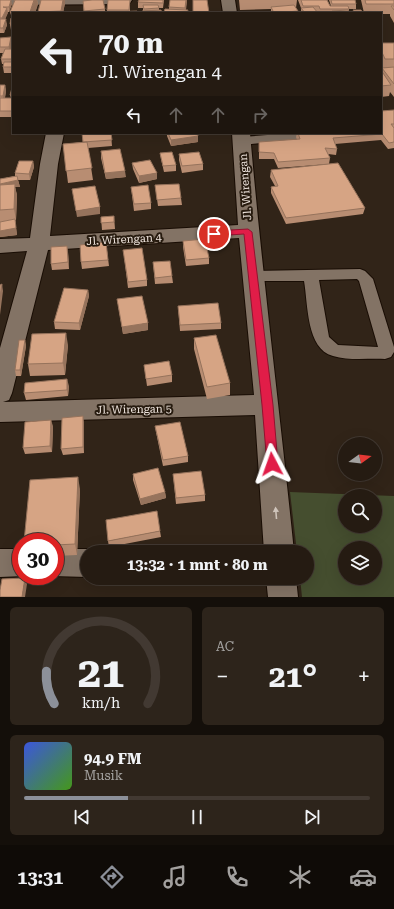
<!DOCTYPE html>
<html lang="id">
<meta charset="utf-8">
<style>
body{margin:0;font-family:"Roboto Serif",serif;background:#2d241b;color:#f1f3f6;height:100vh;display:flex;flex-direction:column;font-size:15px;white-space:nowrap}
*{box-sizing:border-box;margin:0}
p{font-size:13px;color:#a3a19f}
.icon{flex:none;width:22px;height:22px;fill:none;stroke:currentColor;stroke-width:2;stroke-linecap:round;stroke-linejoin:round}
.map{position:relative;height:597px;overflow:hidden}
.side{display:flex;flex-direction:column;gap:10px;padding:10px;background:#140f0a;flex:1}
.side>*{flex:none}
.banner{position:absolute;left:12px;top:12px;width:370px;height:122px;border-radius:0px;box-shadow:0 4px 16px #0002,0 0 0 1px #423932;background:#251b12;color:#f1f3f6;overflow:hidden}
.needle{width:26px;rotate:75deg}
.fabs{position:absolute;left:338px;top:437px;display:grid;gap:8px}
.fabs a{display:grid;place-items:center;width:44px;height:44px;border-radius:50%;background:#251b12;box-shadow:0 4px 16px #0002,0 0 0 1px #423932;font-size:20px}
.speed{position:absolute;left:12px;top:533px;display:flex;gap:8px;font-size:20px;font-weight:700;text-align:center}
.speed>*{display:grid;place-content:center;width:52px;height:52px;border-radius:50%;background:#251b12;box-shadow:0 4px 16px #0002,0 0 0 1px #423932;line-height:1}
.speed .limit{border:6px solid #d22;background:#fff;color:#111}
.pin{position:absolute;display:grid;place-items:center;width:34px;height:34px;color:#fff;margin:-17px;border:2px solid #fff;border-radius:50%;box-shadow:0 1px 4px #0007}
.me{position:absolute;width:44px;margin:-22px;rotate:356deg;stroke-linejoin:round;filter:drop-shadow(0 0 3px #0008)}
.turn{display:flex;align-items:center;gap:14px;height:84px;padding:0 20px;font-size:18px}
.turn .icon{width:52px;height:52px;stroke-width:2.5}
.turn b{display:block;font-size:28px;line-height:34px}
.lanes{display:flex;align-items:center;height:38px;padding:0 20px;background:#0003;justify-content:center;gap:20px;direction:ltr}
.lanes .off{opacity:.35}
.big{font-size:30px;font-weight:700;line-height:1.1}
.side .tile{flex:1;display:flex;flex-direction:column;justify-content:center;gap:6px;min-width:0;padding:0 14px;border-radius:6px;background:#2d241b}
.side .dial{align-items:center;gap:0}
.dial svg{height:104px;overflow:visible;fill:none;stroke:#423932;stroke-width:7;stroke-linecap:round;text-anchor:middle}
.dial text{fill:#f1f3f6;stroke:none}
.song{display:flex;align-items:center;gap:12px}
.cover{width:48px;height:48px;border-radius:6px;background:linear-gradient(135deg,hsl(230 70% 55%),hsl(100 70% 35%))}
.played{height:4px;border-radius:2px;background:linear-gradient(90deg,#8c9099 30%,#423932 30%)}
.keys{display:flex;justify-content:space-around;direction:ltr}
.heat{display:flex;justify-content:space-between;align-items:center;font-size:22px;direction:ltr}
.side .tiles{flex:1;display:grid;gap:10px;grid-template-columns:1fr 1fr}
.tile:last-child{grid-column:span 2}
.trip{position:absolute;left:80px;top:545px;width:234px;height:40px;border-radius:20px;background:#251b12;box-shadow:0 4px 16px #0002,0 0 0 1px #423932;font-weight:700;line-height:40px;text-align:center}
.dock{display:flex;height:64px;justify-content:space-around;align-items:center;background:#0f0b07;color:#a3a19f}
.dock .icon{width:28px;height:28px}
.dock .current{color:#8c9099}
.dock b{font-size:18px;color:#f1f3f6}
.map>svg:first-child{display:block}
.green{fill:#454e2f;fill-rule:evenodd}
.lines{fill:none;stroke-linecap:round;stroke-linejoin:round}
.lane-casing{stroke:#190d04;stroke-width:2}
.street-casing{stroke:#190d04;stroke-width:2}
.lane{fill:#837365;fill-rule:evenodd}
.street{fill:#837365;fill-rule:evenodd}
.wall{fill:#b88d72}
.shaded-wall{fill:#96735c}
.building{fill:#d6a484;stroke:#96735c}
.oneway{fill:#cfc4ba}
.route{fill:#e11d48;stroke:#92132f}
.labels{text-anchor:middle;stroke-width:4;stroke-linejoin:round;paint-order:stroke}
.street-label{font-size:11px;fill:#f0e6df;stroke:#271b0f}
</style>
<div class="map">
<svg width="394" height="597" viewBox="0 0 394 597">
<rect width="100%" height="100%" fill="#312418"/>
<!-- green -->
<path class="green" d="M290,492L394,496V597H302L300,578H307V552H297ZM345,496H375V526H345ZM345,548H375V578H345Z"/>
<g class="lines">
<!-- lane casing -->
<g class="lane-casing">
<path id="lane" d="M294,133L298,135L300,137L298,139L242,145L236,141L242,137Z
M360,269L365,271L373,279L394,347V352L391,357L385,359C369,358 349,361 333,356C306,349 308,303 304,281H254L249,279L247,276L249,273L254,271ZM357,279L359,281L378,347L338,345L329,337L319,280Z"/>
</g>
<!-- street casing -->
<g class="street-casing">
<path id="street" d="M0,0H132L130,3L125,4L0,5Z
M221,0H235L237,13H223Z
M46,133H64L58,164L50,236L238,225L232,133H250C262,273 280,412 294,552H264L255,415L0,422V348L27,251L0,253V239L30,238L40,164ZM239,238L254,395L3,402L9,400L12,393L48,250Z
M0,549H21V576H24L0,577Z
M55,549H87L95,552H87V577L52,576H55Z
M266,578H296L298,597H268Z"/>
</g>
<!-- lane -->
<use href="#lane" class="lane"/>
<!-- street -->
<use href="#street" class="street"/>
</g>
<!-- wall -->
<path class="wall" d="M0,0L12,4L9,12H8L5,19L7,25L4,33H0Z
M15,0H37L38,4L35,13H13V40H12L11,34L13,30H11L10,24L12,18L10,12Z
M130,0V11L137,13H107V10Z
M164,0L163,8H159V10L143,11V8H138V2Z
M187,0L186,10L188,13H164L165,9H169V7Z
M239,0H297L296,8L298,11V13H271V9L240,10Z
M298,0H327L330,6H331L329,0H355L356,4V9H349V11L350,13H318V11H317L318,13H301V8Z
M361,0H394V23L390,16V14H381V13H364Z
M83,1L105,9V13H84Z
M65,3L63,13H38V12Z
M0,38L12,43L11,49H13V73H4L3,67L4,64H2L1,59L3,53H0Z
M381,43H394V97L390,92L389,96L381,97V70L382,71V68L381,65Z
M0,85H5L6,91L5,98H11L10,95L13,88V117H0Z
M394,110V148L388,149L381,140L335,144L337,149L336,155L328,154L330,158L329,164L278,168L274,159H259V142L297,140L296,137L297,133H381Z
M82,133H125L111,134L112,146L88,148L93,180L68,183L63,144L83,142Z
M167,133H197L198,136V142L171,146L167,136Z
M101,151L126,177L106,179L101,158Z
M160,153L176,165V171L164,172L161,159Z
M179,154L203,164V170L182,173L179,160Z
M33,161L34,167L30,180H18L20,187H15L17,195L16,220H15L17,235L0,237V179L15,176V173Z
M132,163L157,179L139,183L133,169Z
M271,170L365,208L363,214L286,224L271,193V187L275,186L270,177Z
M155,185L181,198L182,205L158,206Z
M131,187L151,203V209L134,211Z
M114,216L115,229L102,230L101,217Z
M183,241L209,258V264L186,266L183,247Z
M106,242L109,266L82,269L81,262Z
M68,252L69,269L52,270L51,264Z
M124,256L147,280V286L128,288Z
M153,262L172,276L173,283L155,284Z
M88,290L89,296L80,330L55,329L54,322Z
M117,299L148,330L123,334Z
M178,306L221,323V329L180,331Z
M194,338L230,383V395L207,399L194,349Z
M25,340L26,346L21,376H16L15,370Z
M68,345L65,375L30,376L28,364Z
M144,365L172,375V382L147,386Z
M69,386L68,396L26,400L24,393Z
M84,422V453L63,455L61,449Z
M53,426L52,452L25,454L23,448Z
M155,426L188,456V462L163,466L156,432Z
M133,474L165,492L166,498L141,505L133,480Z
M173,474L205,495V501L176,504Z
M80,489L77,555L55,556V542Z
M160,531L161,537L109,547L108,541Z"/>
<!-- shaded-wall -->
<path class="shaded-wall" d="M11,0L12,4L9,12V7Z
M34,0H37L38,4L35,13H30V12Z
M63,0H65V3L63,13H61Z
M186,0H187L185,13V8Z
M7,8L8,13L3,24L2,18Z
M6,19L7,25L4,33L3,28Z
M11,37L12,43L10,52L9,47Z
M5,85L6,91L4,102L3,96Z
M198,136V142L171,146V140Z
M33,161L34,167L30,180L29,174Z
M125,171L126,177L106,179L105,173Z
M157,173V179L139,183V176Z
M18,180L20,187H15L17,195L16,220L14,209L0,190V184Z
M100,207V214L77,217L76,211Z
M15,219L17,235L0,237V231Z
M67,246L68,252L69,269L68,262Z
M2,284L3,291L0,315V297Z
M88,290L89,296L80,330L79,323Z
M148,323V330L123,334L122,327Z
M66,333L68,345L65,375L63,363Z
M25,340L26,346L21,376L20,370Z
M67,379L69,386L68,396L67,390Z
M83,416L84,422V453L83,447Z
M51,420L53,426L52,452L50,446Z
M78,477L80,489L77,555L75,544Z
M165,492L166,498L141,505L140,499Z
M25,578L27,584L25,597H22Z"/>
<!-- building -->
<path class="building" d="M0,0H11L9,7H3L7,8L2,18H0Z
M15,0H34L30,12H10Z
M41,0H63L61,11L38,12Z
M92,0H103L105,9L84,11L83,1Z
M108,0H130L129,10H107Z
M139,0H163V3L138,2Z
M170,0H186L185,8L169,7Z
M193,0H207L209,13H193Z
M301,0H327L330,6H348L349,9H320L319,6H303Z
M331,0H355L356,4H332Z
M365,0H394V4H366Z
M143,5H158L159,8L144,9Z
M294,5L298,11L274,13L271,7Z
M391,6H394V10Z
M313,7L318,13H305L301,8Z
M165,9L188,10L187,13L164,12Z
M161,10L162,13H142V11Z
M348,10L350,13H333L332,11Z
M353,10H361L364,13H355Z
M137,11V13H112V12Z
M11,18H13V24H10Z
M0,19H6L3,28H0Z
M11,37L9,47H0V38Z
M381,43H394V59H385L381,50Z
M5,49H13V59H1Z
M4,62H13V67H3Z
M394,67V84L382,68Z
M381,70L391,85L381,86Z
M0,85H5L3,96H0Z
M12,88H13V94L10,95Z
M0,98H13V111H0Z
M394,110V124H391L394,128V142L389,143L382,134L333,138L337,149L325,148L330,158L278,162L274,153L259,152V142L300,139L298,133H381V111Z
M82,133H111L112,140L83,142Z
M168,133H197L198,136L171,140Z
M87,142L92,168L66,171L63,144Z
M120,149L125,171L105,173L101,151Z
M172,152L176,165L163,166L160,153Z
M199,152L203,164L182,166L179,154Z
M150,160L157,173L139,176L132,163Z
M19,161H33L29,174L15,173Z
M338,163L365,208L286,218L271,187L278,186L271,170Z
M17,176L18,180L0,184V179Z
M15,184L14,209L0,210V185Z
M179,184L181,198L157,200L155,185Z
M148,185L151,203L134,204L131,187Z
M95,186L100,207L76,211L72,189Z
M114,216V222L101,223V217Z
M15,219L16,228L0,231V222Z
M205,239L209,258L186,260L183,241Z
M106,242L108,260L81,262L80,245Z
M67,246L68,262L51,264V247Z
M142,248L147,280L128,282L123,250Z
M170,261L172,276L155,278L153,262Z
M2,284L0,297V285Z
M64,288L88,290L79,323L54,322Z
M142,296L148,323L122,327L117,299Z
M218,303L221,323L180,325L178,306Z
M66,333L63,363L28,364L32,334Z
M216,335L230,383L207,387L194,338Z
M19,340H25L20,370H15Z
M169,361L172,375L146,379L144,365Z
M67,379V390L24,393L25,383Z
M83,416V447L61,449L62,418Z
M51,420L50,446L23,448L25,422Z
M180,422L188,456L163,460L155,426Z
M158,468L165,492L140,499L133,474Z
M201,471L205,495L176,498L173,474Z
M78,477L75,544L55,545V542H24L30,480Z
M157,511L160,531L108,541L106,520Z
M25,578L22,597H0V590L2,579Z"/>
<!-- one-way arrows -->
<defs><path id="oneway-solid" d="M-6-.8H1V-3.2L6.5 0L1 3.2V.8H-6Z"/></defs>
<use class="oneway" href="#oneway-solid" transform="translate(276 513) rotate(-95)"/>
<!-- route -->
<path class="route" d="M248,229L252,232L273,405L278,464L276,467H268L267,464L262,405L244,234L214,236L209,234L214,231Z"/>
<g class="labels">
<!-- street labels -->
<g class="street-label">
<text transform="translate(245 187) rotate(-94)" y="4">Jl. Wirengan</text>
<text transform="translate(124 239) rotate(-3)" y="4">Jl. Wirengan 4</text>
<text transform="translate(134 409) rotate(-1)" y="4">Jl. Wirengan 5</text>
</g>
</g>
</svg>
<div class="fabs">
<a><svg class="needle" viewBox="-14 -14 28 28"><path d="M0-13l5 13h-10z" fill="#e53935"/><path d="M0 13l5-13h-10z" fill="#a3a19f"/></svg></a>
<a><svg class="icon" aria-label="search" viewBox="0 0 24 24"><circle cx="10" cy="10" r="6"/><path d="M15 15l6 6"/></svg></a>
<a><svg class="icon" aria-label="layers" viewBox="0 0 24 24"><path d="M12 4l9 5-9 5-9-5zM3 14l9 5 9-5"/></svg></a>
</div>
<div class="speed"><div class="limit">30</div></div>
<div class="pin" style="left:214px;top:234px;background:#d93025"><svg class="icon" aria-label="arrive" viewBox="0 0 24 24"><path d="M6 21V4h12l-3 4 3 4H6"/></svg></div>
<svg class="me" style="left:272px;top:464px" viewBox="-20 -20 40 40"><path d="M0-17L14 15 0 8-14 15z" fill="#e11d48" stroke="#fff" stroke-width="4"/></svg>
<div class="trip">13:32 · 1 mnt · 80 m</div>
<div class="banner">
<div class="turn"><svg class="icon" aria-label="left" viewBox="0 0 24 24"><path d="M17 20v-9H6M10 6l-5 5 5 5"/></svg><div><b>70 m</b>Jl. Wirengan 4</div></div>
<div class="lanes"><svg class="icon" aria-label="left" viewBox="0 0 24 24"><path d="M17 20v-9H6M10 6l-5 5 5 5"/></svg><svg class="icon off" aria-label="ahead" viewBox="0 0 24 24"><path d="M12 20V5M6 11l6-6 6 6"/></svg><svg class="icon off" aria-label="ahead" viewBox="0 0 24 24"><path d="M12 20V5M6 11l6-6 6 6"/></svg><svg class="icon off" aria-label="right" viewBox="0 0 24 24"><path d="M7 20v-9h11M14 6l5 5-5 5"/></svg></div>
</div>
</div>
<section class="side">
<div class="tiles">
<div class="tile dial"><svg viewBox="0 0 100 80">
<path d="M14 69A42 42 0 1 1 86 69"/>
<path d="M14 69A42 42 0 0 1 8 44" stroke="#8c9099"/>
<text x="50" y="56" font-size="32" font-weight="700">21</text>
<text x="50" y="72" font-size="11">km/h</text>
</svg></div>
<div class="tile"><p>AC</p>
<div class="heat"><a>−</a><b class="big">21°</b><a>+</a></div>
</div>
<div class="tile">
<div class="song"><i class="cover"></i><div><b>94.9 FM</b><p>Musik</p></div></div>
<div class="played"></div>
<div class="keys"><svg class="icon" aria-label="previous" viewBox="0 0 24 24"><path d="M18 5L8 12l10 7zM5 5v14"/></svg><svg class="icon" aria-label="pause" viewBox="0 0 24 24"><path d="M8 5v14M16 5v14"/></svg><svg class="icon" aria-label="next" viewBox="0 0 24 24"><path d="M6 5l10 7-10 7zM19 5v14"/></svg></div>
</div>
</div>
</section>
<nav class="dock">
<b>13:31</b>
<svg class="icon current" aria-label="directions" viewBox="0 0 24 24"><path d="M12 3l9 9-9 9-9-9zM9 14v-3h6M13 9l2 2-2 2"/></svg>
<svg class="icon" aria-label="music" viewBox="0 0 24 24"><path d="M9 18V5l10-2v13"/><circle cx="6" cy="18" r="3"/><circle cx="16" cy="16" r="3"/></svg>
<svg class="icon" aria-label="phone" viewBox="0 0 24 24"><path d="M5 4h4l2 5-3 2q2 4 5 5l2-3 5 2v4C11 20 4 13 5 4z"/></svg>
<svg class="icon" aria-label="climate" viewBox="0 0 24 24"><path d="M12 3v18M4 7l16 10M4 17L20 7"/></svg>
<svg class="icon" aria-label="car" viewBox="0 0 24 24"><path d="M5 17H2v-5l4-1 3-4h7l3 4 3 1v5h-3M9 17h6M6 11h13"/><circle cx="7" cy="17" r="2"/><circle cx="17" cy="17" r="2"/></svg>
</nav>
